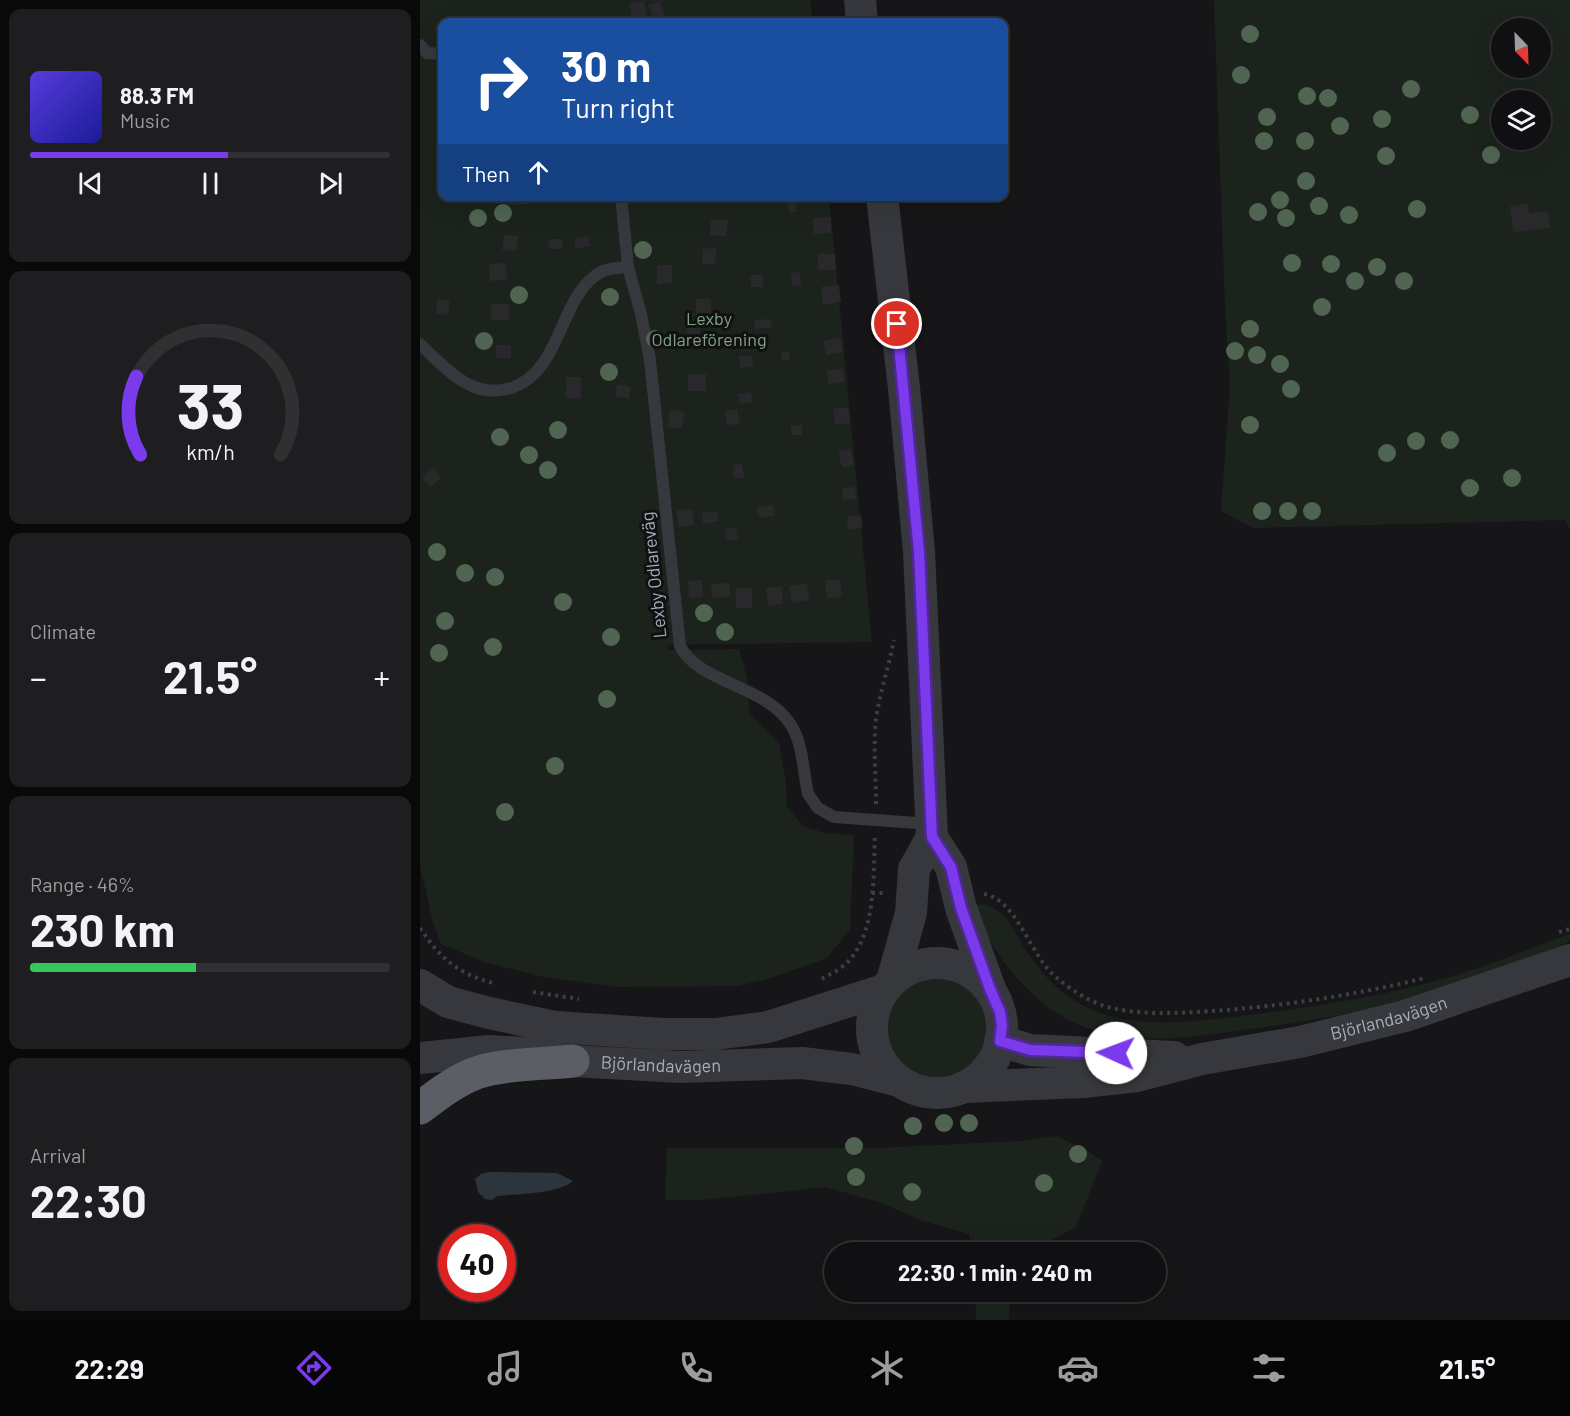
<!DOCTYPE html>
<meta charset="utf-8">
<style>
body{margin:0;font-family:Barlow,sans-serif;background:#1e1e20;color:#f1f3f6;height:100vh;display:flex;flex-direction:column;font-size:22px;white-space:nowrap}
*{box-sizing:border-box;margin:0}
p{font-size:20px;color:#9c9d9f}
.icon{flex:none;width:33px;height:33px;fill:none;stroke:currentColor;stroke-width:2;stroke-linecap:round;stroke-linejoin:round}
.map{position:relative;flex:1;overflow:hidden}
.details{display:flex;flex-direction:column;gap:9px;padding:9px;background:#09090a;width:420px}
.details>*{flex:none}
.banner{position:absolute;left:18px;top:18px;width:570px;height:183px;border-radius:12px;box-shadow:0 6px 24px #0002,0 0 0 2px #303032;background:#1a4fa0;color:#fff;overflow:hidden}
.needle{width:39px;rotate:157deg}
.fabs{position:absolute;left:1071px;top:18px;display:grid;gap:12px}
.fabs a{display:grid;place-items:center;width:60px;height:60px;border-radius:50%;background:#101012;box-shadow:0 6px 24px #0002,0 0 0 2px #303032;font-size:30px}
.speed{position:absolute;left:18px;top:1224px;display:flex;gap:12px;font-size:30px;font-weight:700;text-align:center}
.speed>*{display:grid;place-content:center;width:78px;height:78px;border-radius:50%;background:#101012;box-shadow:0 6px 24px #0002,0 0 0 2px #303032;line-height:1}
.speed .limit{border:9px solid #d22;background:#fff;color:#111}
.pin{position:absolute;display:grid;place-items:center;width:51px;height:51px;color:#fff;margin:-26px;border:3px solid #fff;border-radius:50%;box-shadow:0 2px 6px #0007}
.me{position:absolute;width:66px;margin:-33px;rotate:272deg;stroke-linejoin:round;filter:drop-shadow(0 0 4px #0008)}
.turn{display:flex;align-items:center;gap:21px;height:126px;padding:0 24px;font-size:27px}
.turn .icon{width:78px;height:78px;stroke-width:2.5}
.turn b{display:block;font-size:42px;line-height:51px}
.then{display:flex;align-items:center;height:57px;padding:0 24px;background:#0003;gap:12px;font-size:22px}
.big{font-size:45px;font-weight:700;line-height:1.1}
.details .tile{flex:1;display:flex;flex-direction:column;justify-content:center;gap:9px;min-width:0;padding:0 21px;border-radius:12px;background:#1e1e20}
.details .dial{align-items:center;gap:0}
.dial svg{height:156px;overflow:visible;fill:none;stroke:#303032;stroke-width:7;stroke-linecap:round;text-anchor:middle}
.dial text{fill:#f1f3f6;stroke:none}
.song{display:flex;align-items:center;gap:18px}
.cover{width:72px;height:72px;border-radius:9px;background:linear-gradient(135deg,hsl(250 70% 55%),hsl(240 70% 35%))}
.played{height:6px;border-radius:3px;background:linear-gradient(90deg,#7c3aed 55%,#303032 55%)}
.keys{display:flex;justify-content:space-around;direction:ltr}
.heat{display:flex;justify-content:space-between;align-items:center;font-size:33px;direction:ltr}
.charge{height:9px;border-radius:4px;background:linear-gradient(90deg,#34c759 46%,#303032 0)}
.trip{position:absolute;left:404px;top:1242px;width:342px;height:60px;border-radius:30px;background:#101012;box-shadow:0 6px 24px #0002,0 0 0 2px #303032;font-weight:700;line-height:60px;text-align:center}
.tabs{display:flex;height:96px;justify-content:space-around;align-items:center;background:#060607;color:#9c9d9f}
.tabs .icon{width:42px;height:42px}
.tabs .selected{color:#7c3aed}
.tabs b{font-size:27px;color:#f1f3f6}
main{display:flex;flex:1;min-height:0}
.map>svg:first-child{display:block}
.green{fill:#1c231d;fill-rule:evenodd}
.water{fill:#2c353c}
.building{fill:#29292c}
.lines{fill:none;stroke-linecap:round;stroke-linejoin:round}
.path{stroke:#3d3f44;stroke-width:4;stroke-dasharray:3 4.5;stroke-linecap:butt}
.service{stroke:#37383d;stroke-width:12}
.tertiary{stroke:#37383d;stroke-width:32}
.trunk{stroke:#5b5e65;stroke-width:33}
.tree{fill:#506452}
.route-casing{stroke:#51269a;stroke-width:15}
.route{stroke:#7c3aed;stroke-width:10}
.labels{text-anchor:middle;stroke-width:6;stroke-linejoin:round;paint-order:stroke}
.park-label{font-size:18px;fill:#7fa381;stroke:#111113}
.street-label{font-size:18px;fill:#a8adb8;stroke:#111113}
</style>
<main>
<section class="details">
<div class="tile">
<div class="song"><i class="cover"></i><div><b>88.3 FM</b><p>Music</p></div></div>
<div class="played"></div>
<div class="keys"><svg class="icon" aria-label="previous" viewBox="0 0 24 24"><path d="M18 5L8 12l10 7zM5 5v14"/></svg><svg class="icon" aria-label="pause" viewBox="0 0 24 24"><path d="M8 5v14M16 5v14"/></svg><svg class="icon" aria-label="next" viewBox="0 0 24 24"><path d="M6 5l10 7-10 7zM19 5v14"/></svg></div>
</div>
<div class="tile dial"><svg viewBox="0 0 100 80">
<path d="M14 69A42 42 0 1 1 86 69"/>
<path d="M14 69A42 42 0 0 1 12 29" stroke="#7c3aed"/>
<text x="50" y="56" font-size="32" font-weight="700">33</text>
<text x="50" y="72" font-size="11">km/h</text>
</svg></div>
<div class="tile"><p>Climate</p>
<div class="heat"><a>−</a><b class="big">21.5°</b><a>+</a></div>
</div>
<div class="tile"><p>Range · 46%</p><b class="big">230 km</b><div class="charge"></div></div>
<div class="tile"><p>Arrival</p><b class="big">22:30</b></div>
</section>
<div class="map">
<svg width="1150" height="1320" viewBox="0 0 1150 1320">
<rect width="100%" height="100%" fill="#161618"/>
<!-- green -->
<path class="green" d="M0,0H390L393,22H22V196L409,197L452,642L246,645L250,650L319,649L327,678L329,712L359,743L366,784L367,807L384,827L405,833L434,835L430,929L407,958L351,978L318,986L198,987L124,977L64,962L21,944L13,922L0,866Z
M794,0H1150V529L1145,520L833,528L801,511L810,386L805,307ZM1082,28H1120V68H1082ZM1082,100H1120V140H1082Z
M565,904C590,913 594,933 608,954C622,973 638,992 660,1004C709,1031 768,1022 820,1016C889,1008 959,997 1026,978C1068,966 1109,949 1150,934V941L1128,953C1076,971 1022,991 968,1005C918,1017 868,1024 816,1031C771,1037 720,1045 676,1031C643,1021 618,1002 595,976C580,959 560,928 556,905Z
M465 1028a53 53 0 1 1 106 0a53 53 0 1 1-106 0Z
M636,1136L666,1150L682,1161L656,1227L609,1252H552L549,1234L500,1220L462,1203L406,1187L283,1200H245L247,1148H454L602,1141Z
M555,1292H590L589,1320H556Z"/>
<!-- water -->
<path class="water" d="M69,1172L137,1173L153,1181C139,1194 96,1194 77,1196L72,1200L65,1199L58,1192L55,1179L61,1174Z"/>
<!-- building -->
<path class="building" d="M224,1L227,17L212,19L209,3Z
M240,1L245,17L234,21L228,5Z
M384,17L385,22H370V18Z
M91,196H109L110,204L91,205Z
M367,196H376L377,212L369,213Z
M1108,204L1109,213L1128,211L1130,228L1093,232L1090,206Z
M411,217V233L394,234L393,218Z
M291,220H308L306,236L290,235Z
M84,235L98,236L96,251L82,250Z
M168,236L170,246L156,249L154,239Z
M129,239H142L143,249H129Z
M283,248L296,249L295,265L282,264Z
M398,254H415L416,270H398Z
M86,263L87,280L70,281L69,264Z
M237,265H252V283L237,284Z
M380,272L381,285L372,286L371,273Z
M330,275H343V287H331Z
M419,285L421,302L403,305L401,287Z
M17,299L29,300V315L16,314Z
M276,299H291V317H276Z
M71,304H89V320H71Z
M351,319L352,327L335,329L334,320Z
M267,326L280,327V343H267Z
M420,337L423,352L406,355L403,341Z
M76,345H91V358H76Z
M369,351L370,360L362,361L361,352Z
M319,356H332L333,367L320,368Z
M423,369L424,382L408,384L407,370Z
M268,374H286V391H268Z
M146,377H161V399L146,398Z
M197,384L211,387L209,399L195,396Z
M331,392L333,402L320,404L318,394Z
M428,407L430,423L415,425L413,409Z
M251,409L265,412L261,429L247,427Z
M317,409L320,424L307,425L305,411Z
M382,425V435H371V426Z
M431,449L434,465L422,468L418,451Z
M322,464L324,478H314L313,465Z
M13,468L22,478L10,487L2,478Z
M435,487L436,499L423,500L422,488Z
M353,505L355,515L339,518L337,507Z
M272,509L274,525L258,527L257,510Z
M297,511L299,521L283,524L282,513Z
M441,515L442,528L428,530L427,517Z
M316,528L318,539L307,540L305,529Z
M420,579L422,597L407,599L405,581Z
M282,580L283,597L269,598L268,581Z
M310,583V597L292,598L291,584Z
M387,583L389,600L372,603L369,586Z
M362,586L363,604L348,606L346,588Z
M316,588H332V608H316Z"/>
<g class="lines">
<!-- path -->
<path class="path" d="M456,804C456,776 453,746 456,718C460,692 469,666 474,640
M452,893H466
M564,894C597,899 611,958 637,978C651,990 670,1002 688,1007C723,1016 757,1013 793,1011C864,1006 935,995 1005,978
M0,928C20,958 38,974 73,983
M1139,932L1150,929
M402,979C408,975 416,972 422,967C457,940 453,876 455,835
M113,992L159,999"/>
<!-- service -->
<path class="service" d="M0,45L7,53L22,54
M201,196L208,267L221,314L230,360L260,646C279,683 343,685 369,722C383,741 383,771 388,794L398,808L414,817L510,824
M0,344C26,369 54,402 94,387C142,369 140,294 181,272C188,268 199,268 208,267"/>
<!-- tertiary -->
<g class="tertiary">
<path d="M440,0L442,22"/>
<path d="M462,196L484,388L499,552L512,837L531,867L541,908L570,989"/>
<circle cx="517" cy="1028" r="65"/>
<path d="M472,981L491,913L494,869L512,837"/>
<path d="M0,985L28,1002L69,1013L135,1027L243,1034H296L348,1027L464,990"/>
<path d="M580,1041L610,1050L754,1057"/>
<path id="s1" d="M0,1058L69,1051L105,1053L153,1061L261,1067L382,1063L432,1069L479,1081"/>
<path id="s2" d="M544,1087L663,1082L717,1076L782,1059L880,1042L985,1016L1150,960"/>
</g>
<!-- trunk -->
<path class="trunk" d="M0,1108C17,1095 35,1081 56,1073C82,1064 125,1064 153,1061"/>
</g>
<!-- trees -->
<g class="tree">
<circle cx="830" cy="34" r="9"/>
<circle cx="821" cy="75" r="9"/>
<circle cx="991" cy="89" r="9"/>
<circle cx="887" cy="96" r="9"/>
<circle cx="908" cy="98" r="9"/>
<circle cx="1050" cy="115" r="9"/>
<circle cx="847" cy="117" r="9"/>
<circle cx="962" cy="119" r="9"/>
<circle cx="920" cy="126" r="9"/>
<circle cx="844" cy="141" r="9"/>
<circle cx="885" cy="141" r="9"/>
<circle cx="1071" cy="155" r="9"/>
<circle cx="966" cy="156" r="9"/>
<circle cx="886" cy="181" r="9"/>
<circle cx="860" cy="200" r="9"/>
<circle cx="899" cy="206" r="9"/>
<circle cx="997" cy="209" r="9"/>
<circle cx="838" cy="212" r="9"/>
<circle cx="83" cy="213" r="9"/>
<circle cx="929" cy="215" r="9"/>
<circle cx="58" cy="218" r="9"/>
<circle cx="866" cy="218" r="9"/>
<circle cx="223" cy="250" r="9"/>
<circle cx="872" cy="263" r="9"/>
<circle cx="911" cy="264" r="9"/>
<circle cx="957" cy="267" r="9"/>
<circle cx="935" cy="281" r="9"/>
<circle cx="984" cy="281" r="9"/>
<circle cx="99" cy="295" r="9"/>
<circle cx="190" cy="297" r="9"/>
<circle cx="902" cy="307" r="9"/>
<circle cx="830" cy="329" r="9"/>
<circle cx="235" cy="339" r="9"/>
<circle cx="64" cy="341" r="9"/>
<circle cx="815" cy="351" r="9"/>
<circle cx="837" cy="355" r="9"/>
<circle cx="860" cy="364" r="9"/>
<circle cx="189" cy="372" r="9"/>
<circle cx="871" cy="389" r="9"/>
<circle cx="830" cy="425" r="9"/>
<circle cx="138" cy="430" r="9"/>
<circle cx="80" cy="437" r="9"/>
<circle cx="1030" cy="440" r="9"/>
<circle cx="996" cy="441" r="9"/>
<circle cx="967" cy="453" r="9"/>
<circle cx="109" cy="455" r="9"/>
<circle cx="128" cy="470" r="9"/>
<circle cx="1092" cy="478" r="9"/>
<circle cx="1050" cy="488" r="9"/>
<circle cx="842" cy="511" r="9"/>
<circle cx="868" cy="511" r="9"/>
<circle cx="892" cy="511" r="9"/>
<circle cx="17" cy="552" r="9"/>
<circle cx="45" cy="573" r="9"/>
<circle cx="75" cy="577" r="9"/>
<circle cx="143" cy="602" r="9"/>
<circle cx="284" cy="613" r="9"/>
<circle cx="25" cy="621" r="9"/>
<circle cx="305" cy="632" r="9"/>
<circle cx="191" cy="637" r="9"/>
<circle cx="73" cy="647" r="9"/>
<circle cx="19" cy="653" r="9"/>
<circle cx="187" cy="699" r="9"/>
<circle cx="135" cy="766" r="9"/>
<circle cx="85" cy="812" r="9"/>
<circle cx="524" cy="1123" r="9"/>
<circle cx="549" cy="1123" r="9"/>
<circle cx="493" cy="1126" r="9"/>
<circle cx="434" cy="1146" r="9"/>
<circle cx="658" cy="1154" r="9"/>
<circle cx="436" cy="1177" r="9"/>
<circle cx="624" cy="1183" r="9"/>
<circle cx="492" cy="1192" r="9"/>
</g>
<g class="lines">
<!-- route casing -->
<g class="route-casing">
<path id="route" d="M477,324L499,552L512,837L531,867L541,908L570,989L580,1012L582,1025L580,1041L610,1050L696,1053"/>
</g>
<!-- route -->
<use href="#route" class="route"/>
</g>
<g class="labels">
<!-- park labels -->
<g class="park-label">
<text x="289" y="325">Lexby<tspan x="289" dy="21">Odlareförening</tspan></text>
</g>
<!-- street labels -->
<g class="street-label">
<text transform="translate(234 575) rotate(-96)" y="6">Lexby Odlareväg</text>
<text dy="6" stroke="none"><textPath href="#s2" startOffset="432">Björlandavägen</textPath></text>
<text dy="6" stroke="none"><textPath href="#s1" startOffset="242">Björlandavägen</textPath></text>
</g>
</g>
</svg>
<div class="fabs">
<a><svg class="needle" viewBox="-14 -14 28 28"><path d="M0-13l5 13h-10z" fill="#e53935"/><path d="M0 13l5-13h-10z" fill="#9c9d9f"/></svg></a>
<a><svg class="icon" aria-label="layers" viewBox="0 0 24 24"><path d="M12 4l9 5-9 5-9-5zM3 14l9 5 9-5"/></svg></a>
</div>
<div class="speed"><div class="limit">40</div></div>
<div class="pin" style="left:477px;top:324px;background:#d93025"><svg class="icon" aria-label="arrive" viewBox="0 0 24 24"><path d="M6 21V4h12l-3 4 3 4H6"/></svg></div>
<svg class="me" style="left:696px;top:1053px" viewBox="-20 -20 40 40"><circle r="19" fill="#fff"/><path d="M0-13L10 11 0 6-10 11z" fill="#7c3aed"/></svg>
<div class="trip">22:30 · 1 min · 240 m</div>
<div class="banner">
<div class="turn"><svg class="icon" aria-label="right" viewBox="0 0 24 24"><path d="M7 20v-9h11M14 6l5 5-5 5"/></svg><div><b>30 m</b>Turn right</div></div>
<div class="then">Then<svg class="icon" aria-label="ahead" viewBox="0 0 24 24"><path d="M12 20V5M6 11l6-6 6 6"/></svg></div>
</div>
</div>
</main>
<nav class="tabs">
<b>22:29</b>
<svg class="icon selected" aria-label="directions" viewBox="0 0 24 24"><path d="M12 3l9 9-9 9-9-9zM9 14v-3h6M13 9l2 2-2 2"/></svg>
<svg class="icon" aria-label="music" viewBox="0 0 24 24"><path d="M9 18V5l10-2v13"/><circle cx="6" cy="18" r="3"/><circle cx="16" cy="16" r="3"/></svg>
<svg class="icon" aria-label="phone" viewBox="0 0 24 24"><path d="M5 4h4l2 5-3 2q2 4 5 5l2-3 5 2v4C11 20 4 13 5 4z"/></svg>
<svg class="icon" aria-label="climate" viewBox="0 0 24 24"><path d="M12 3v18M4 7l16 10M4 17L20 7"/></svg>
<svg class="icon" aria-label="car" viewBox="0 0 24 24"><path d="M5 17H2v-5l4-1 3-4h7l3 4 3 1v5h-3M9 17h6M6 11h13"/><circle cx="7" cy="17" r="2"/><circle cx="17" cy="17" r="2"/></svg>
<svg class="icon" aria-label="filters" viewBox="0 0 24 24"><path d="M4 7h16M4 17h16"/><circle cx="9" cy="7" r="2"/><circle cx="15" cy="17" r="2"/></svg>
<b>21.5°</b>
</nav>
